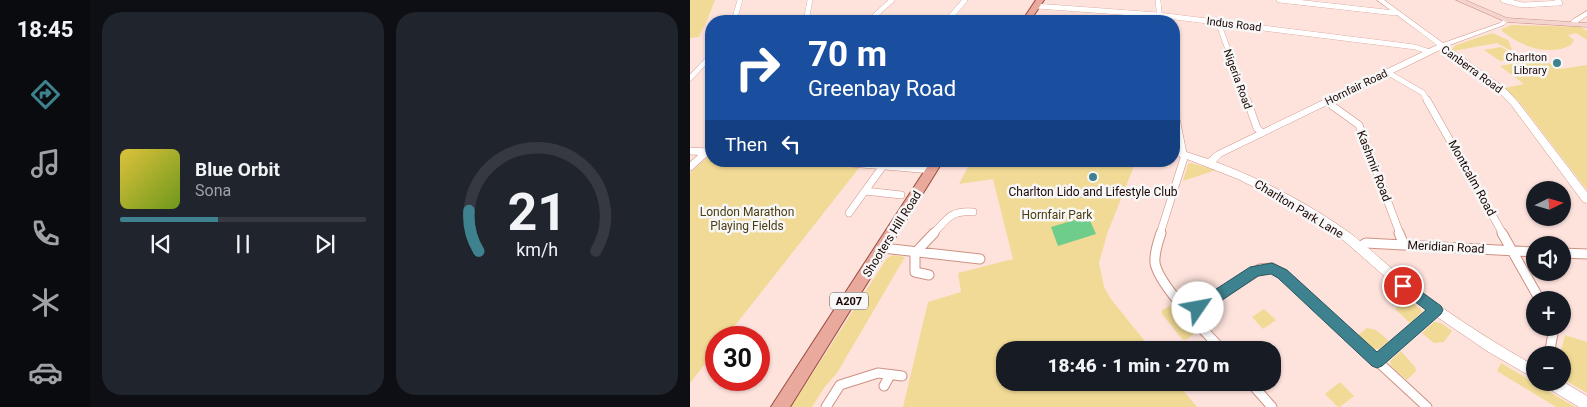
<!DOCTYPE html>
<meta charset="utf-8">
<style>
body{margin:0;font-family:Roboto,sans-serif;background:#20242c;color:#f1f3f6;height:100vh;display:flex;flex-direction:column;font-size:19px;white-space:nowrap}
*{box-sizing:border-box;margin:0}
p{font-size:16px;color:#9ea1a6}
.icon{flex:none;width:28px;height:28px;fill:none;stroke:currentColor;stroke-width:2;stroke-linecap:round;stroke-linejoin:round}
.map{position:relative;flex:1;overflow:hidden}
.drawer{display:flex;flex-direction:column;gap:12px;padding:12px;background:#0d0f14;width:600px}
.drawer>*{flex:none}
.banner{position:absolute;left:15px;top:15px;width:475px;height:152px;border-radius:20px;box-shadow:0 1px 4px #0004;background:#1a4fa0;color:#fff;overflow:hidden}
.needle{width:32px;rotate:85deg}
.buttons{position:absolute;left:836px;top:181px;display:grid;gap:10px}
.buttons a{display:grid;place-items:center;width:45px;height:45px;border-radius:50%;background:#171b24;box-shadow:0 1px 4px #0004;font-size:25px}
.speed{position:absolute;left:15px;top:326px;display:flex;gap:10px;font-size:25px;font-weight:700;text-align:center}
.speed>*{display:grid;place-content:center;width:65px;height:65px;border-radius:50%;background:#171b24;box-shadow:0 1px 4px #0004;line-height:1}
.speed .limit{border:8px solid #d22;background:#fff;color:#111}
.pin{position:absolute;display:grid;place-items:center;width:42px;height:42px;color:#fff;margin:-21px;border:2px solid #fff;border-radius:50%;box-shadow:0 1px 5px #0007}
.me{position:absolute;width:55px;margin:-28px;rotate:57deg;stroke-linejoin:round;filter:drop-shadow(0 0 4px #0008)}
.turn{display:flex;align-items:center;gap:18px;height:105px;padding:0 20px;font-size:22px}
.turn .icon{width:65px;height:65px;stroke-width:2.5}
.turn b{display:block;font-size:35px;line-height:42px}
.then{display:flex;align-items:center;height:48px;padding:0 20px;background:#0003;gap:10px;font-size:19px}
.drawer .card{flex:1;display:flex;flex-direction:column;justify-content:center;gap:8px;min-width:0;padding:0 18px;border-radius:20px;background:#20242c}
.drawer .dial{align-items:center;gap:0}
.dial svg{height:130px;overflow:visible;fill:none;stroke:#363941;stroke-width:7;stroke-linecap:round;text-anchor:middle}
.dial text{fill:#f1f3f6;stroke:none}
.song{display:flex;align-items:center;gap:15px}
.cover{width:60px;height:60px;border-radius:8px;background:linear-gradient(135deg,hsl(50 70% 55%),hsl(80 70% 35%))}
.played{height:5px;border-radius:2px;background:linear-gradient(90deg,#3e8290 40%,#363941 40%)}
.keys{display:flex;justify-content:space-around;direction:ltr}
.drawer .tiles{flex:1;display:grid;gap:12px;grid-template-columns:repeat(2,1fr)}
.trip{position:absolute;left:306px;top:341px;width:285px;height:50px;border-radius:20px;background:#171b24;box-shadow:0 1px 4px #0004;font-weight:800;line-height:50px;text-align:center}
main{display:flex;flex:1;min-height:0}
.dock{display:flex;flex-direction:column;width:90px;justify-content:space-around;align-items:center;background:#090b0e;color:#9ea1a6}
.dock .icon{width:35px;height:35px}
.dock .current{color:#3e8290}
.dock b{font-size:22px;color:#f1f3f6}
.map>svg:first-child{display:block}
.green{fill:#f1da95}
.water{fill:#6fcd8c}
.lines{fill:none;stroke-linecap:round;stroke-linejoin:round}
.minor-far2-casing{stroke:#ce9083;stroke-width:5.5}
.minor-far1-casing{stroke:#ce9083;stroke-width:8}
.minor-casing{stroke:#ce9083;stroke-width:11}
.tertiary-casing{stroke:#ce9083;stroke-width:1}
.secondary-casing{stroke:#ce9083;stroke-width:1}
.primary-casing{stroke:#984b3d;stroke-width:2}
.minor-far2{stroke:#fff;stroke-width:5}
.minor-far1{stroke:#fff;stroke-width:7}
.minor{stroke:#fff;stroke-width:9}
.tertiary{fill:#fff;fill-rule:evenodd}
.secondary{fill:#f4d4ce;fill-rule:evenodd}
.primary{fill:#e9a99d;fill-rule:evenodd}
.route{fill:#3e8290;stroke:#28545e}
.poi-dot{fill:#3e8290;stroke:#f7f7f7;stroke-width:2}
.labels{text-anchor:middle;stroke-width:5;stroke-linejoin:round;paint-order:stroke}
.far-street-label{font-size:11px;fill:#1c0704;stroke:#f7f7f7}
.far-poi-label{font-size:11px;fill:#1c0704;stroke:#f7f7f7;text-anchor:end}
.shield{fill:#f7f7f7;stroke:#5e4f4d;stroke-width:1}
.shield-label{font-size:11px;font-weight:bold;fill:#1c0704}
.street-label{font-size:12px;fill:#1c0704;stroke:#f7f7f7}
.poi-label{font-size:12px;fill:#1c0704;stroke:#f7f7f7}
.park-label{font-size:12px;fill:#4b3d10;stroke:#f7f7f7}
</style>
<main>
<nav class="dock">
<b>18:45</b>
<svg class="icon current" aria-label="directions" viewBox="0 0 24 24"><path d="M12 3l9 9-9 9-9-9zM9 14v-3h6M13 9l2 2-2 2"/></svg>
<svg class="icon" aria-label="music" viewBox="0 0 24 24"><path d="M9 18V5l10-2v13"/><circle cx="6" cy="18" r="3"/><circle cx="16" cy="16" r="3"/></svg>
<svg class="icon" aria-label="phone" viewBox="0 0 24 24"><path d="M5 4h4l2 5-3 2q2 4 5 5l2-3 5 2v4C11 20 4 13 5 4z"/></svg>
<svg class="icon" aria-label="climate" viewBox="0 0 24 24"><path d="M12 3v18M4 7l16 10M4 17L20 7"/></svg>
<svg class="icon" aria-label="car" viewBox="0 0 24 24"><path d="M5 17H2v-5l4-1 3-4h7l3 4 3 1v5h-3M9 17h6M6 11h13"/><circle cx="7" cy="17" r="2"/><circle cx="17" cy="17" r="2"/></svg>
</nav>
<section class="drawer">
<div class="tiles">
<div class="card">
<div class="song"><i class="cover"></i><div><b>Blue Orbit</b><p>Sona</p></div></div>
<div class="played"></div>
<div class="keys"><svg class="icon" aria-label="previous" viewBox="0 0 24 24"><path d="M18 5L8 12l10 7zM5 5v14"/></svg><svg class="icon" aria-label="pause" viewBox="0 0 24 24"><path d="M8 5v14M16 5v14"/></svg><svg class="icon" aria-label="next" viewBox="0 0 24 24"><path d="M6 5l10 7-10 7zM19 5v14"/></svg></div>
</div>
<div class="card dial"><svg viewBox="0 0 100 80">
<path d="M14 69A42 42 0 1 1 86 69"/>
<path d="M14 69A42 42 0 0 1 8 44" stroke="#3e8290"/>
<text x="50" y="56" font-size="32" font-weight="700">21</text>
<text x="50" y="72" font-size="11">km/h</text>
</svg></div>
</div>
</section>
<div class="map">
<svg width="897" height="407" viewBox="0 0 897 407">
<rect width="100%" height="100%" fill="#fee3dd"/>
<!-- green -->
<path class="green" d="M0,0H25L18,18L9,37L0,38Z
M821,25L891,27L897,31V40L886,33L878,35L884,40L881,45C859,57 830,46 812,31V29Z
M802,33L818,40L822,49L820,50L807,43L763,51L762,49L766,45Z
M811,47L828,57L810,61L794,50Z
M851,59L870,69L897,65V190L830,103L815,88L834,84L810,66Z
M18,157H21V161H78L169,168L36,337L26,338V350L0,383V173Z
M267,161H446L417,234L409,263L414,287L420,298L462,350H315V382L487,383L507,407H213L238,302L271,292L268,273L323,259L303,179L269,184L280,163Z
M501,163L526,170L493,181L498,164Z
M203,255L215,257L147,373L134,388L122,407H101L197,258Z
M717,299L731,309L732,312L720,323L705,309Z
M482,305L504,330V334L496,340L492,339L472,314V310Z
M574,309L586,320L573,329L562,317Z
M744,322L751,323L762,331L754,342L744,343L732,333Z
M677,328L686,330L699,341L689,349H682L668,335Z
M875,335L897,342V393L873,379L872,355H870Z
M711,351L725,367L726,371L717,380L701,366L700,361Z
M811,363L885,407H866L807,371Z
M650,382L664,396L650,407H648L635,394Z"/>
<!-- water -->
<path class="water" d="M398,216L406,234L368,246L361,227Z"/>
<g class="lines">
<!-- minor-far2 casing -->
<g class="minor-far2-casing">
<path id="minor-far2" d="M468,0L470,21
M589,0L705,13
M813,0L832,5L870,3L867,0
M346,6L469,15L725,47L740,52
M44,21L50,0
M116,21L120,0
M179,21L202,0
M257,21L275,0
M528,22L557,102
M697,72L733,93L738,102
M0,78L21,56"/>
</g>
<!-- minor-far1 casing -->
<g class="minor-far1-casing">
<path id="minor-far1" d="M557,100L567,128L572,133
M737,100L813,234
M637,102L669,125L710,234
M0,151L18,152
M137,161L242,170
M0,167L21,148
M175,191L211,195
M159,213L193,166
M243,234C257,219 261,210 283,212
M470,234L494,158L484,109"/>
</g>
<!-- minor casing -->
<g class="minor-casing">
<path id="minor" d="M471,233C468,242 464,253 465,263C469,286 515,331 532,350
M709,233L714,245
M812,233L850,300
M669,247L676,243L845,252
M193,248L290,259
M872,253L897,254
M239,275L225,272V253L244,233
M500,314L570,269L582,268L593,274L737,407
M859,355L864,328
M687,361L746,310
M560,382L582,407
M194,386L200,375
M136,407L150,385L188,373L212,376"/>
</g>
<!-- tertiary casing -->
<g class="tertiary-casing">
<path id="tertiary" d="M687,0H694L753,43L810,23L814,19H818L819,20L814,25L757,46L814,87L828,102L897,192V203L893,202L822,106L808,91L752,49L532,156L526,162C574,180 619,204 660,233C682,250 702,270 724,287C762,316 803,342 845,366V379L797,351L740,312L707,287L653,240L613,212L548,179L484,154V148L518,159L526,152L747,45Z
M897,11V16L888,22V25H884L881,21L882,20Z
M872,381L897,396V407H889L856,387L855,382Z"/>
</g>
<!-- secondary casing -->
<g class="secondary-casing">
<path id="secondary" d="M766,0H775L817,18L897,23V27L816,22Z"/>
</g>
<!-- primary casing -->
<g class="primary-casing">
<path id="primary" d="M346,0H354L340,21H332Z
M241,161H253L100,407H81Z"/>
</g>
<!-- minor-far2 -->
<use href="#minor-far2" class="minor-far2"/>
<!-- minor-far1 -->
<use href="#minor-far1" class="minor-far1"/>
<!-- minor -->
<use href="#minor" class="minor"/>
<!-- tertiary -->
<use href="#tertiary" class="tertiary"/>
<!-- secondary -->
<use href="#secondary" class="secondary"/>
<!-- primary -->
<use href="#primary" class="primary"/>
</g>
<!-- route -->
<path class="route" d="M582,263L597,270L687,352L736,310L708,289L706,286L708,282L713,280L718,282L751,306L753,310L751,314L692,366L687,368L682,366L588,278L581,274L568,276L513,313L508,314L503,313L501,308L503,304L560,267Z"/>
<!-- markers -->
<g class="poi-dot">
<circle cx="867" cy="63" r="5"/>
<circle cx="403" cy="177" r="5"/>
</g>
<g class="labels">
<!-- far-street labels -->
<g class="far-street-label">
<text transform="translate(544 24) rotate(7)" y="4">Indus Road</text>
<text transform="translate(782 69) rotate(36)" y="4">Canberra Road</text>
<text transform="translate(548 79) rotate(70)" y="4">Nigeria Road</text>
<text transform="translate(666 87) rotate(-26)" y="4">Hornfair Road</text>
</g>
<!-- far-poi labels -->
<g class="far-poi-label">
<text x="857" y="61">Charlton<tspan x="857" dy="13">Library</tspan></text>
</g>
<!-- shield labels -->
<rect class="shield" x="140" y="292.5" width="38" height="17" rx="4"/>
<g class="shield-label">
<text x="159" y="305">A207</text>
</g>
<!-- street labels -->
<g class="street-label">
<text transform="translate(684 166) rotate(69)" y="4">Kashmir Road</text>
<text transform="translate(782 178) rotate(61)" y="4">Montcalm Road</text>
<text transform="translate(609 209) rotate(31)" y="4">Charlton Park Lane</text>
<text transform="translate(202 234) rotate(-58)" y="4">Shooters Hill Road</text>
<text transform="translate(756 247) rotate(3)" y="4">Meridian Road</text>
</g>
<!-- poi labels -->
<g class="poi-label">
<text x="403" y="196">Charlton Lido and Lifestyle Club</text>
</g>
<!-- park labels -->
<g class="park-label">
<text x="57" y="216">London Marathon<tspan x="57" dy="14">Playing Fields</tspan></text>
<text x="367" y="219">Hornfair Park</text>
</g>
</g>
</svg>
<div class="buttons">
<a><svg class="needle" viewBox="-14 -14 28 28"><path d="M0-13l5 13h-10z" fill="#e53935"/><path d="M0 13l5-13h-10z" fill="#9ea1a6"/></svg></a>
<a><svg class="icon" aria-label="sound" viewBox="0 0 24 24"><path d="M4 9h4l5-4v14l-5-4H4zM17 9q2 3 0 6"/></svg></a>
<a>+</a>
<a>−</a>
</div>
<div class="speed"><div class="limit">30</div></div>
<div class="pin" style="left:713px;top:286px;background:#d93025"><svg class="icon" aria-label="arrive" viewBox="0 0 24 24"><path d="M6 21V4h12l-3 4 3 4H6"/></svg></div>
<svg class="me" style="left:508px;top:308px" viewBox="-20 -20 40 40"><circle r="19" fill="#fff"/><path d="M0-13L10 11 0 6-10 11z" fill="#3e8290"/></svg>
<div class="trip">18:46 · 1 min · 270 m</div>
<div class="banner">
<div class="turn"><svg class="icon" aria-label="right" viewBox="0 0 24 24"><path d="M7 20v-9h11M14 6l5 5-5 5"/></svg><div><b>70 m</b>Greenbay Road</div></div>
<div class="then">Then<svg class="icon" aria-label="left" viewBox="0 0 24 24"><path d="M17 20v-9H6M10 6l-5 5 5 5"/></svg></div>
</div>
</div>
</main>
